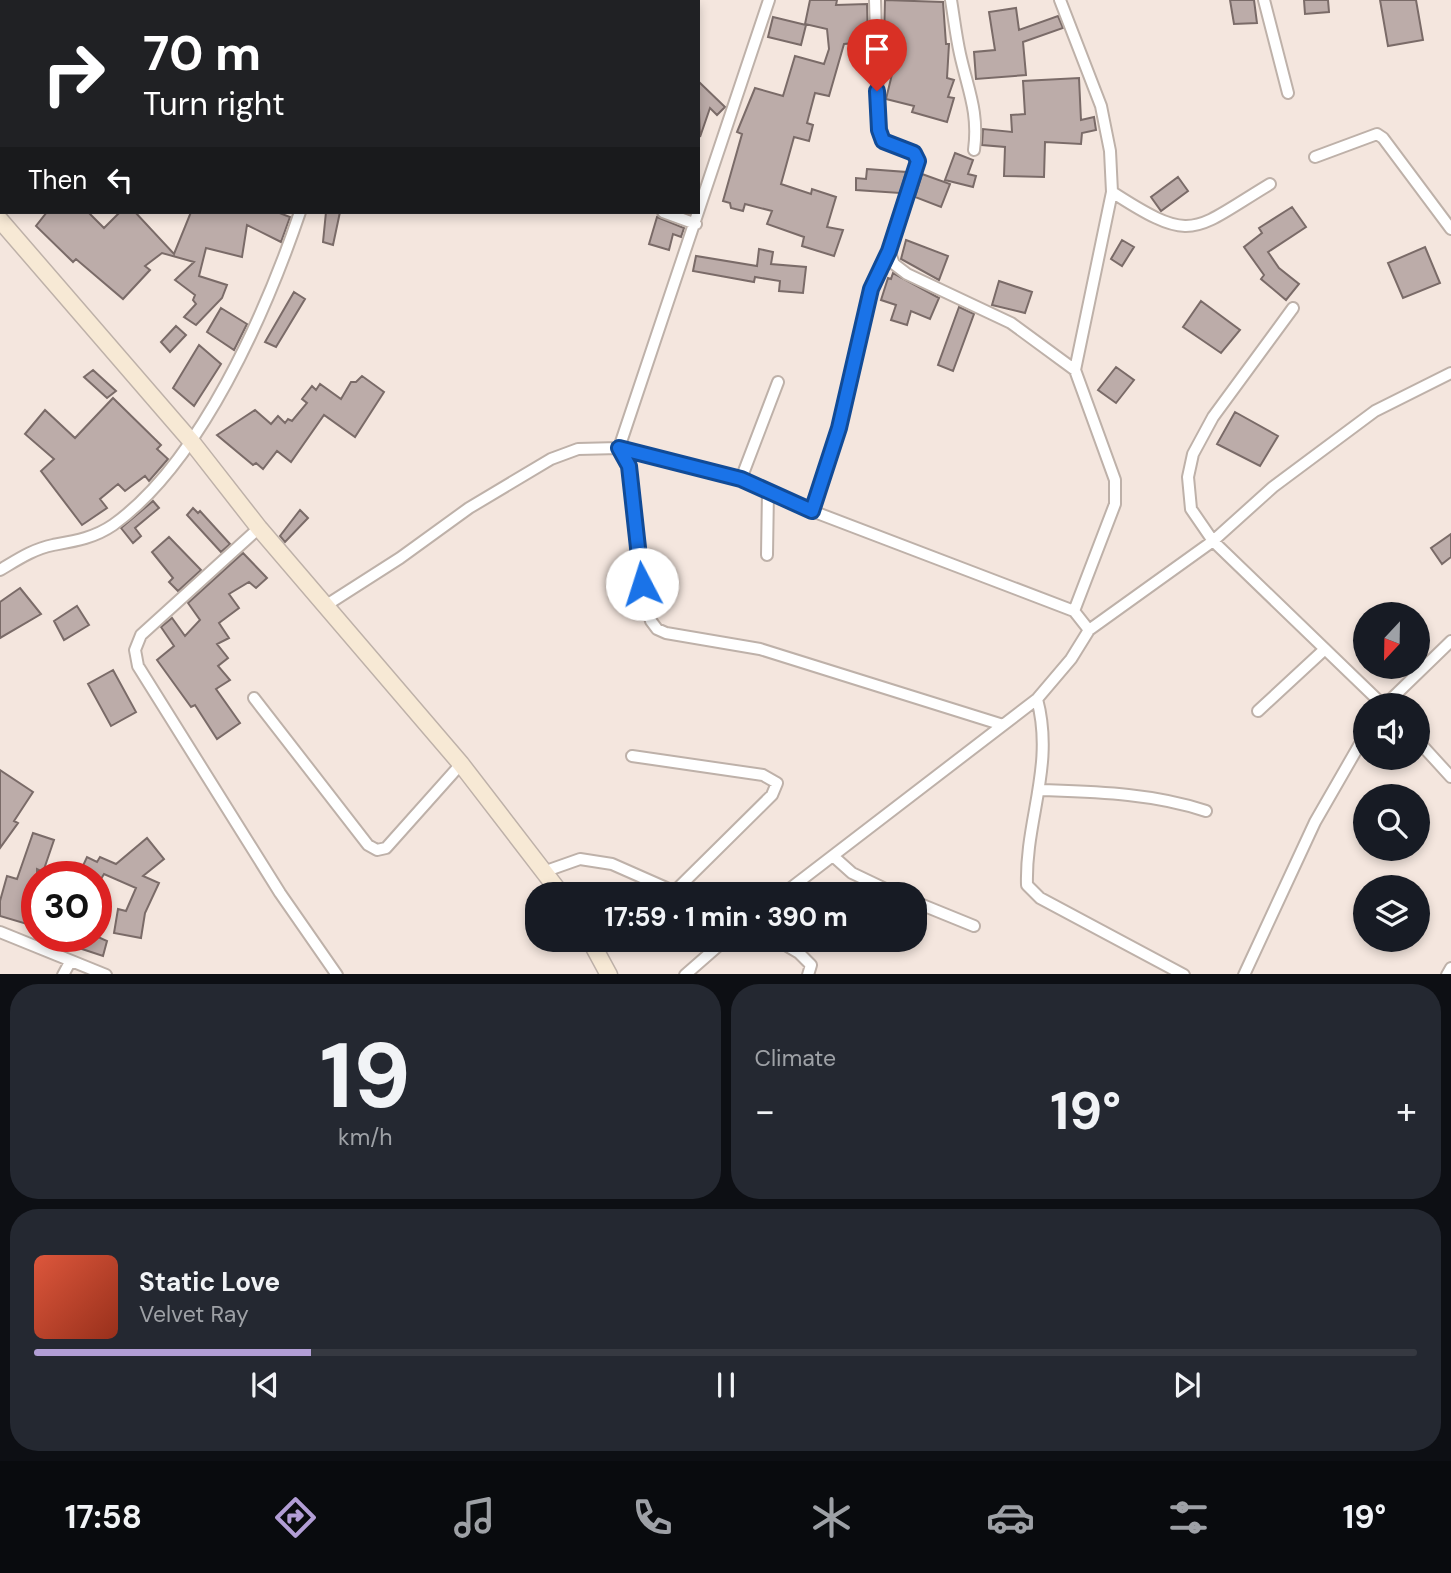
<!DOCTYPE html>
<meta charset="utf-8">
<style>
body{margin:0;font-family:"DM Sans",sans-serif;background:#242831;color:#f1f3f6;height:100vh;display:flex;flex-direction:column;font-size:26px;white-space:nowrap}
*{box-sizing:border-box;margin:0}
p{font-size:23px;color:#9ea1a6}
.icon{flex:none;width:38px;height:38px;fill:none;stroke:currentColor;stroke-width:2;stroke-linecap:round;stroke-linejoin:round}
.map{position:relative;height:974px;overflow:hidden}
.details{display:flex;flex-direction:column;gap:10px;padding:10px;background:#0d0f14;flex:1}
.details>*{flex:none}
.banner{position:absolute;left:0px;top:0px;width:700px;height:214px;box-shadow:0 4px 10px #0003;background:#202124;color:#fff;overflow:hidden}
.needle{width:46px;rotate:202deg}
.tools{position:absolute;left:1353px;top:602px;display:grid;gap:14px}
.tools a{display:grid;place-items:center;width:77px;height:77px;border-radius:50%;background:#171b24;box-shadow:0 4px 10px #0003;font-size:35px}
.speed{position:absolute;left:21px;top:861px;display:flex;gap:14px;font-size:35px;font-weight:700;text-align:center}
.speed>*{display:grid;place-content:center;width:91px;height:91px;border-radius:50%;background:#171b24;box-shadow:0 4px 10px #0003;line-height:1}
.speed .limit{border:10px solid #d22;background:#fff;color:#111}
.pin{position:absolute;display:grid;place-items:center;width:60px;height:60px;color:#fff;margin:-72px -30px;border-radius:50% 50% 50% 0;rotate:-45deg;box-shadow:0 0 7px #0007}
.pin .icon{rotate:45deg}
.me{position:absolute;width:77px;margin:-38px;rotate:355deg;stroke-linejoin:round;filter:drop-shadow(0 0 5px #0008)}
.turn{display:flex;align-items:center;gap:24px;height:147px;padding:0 28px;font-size:32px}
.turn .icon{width:91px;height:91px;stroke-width:2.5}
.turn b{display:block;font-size:49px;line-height:60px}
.then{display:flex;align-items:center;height:66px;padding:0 28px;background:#0003;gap:14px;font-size:26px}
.big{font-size:52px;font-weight:700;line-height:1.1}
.details .widget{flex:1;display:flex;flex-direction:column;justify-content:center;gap:10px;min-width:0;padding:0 24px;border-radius:28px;background:#242831}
.details .dial{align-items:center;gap:0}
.dial b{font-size:91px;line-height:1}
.song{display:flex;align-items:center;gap:21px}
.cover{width:84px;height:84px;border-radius:10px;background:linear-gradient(135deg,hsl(10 70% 55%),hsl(10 70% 35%))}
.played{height:7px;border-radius:4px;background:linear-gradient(90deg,#b29ed5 20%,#363941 20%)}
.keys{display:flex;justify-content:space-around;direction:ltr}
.heat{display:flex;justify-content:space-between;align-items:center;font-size:38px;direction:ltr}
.details .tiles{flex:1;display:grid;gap:10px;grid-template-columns:1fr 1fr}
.widget:last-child{grid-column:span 2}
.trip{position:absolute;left:525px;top:882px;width:402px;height:70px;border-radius:28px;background:#171b24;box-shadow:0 4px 10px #0003;font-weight:700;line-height:70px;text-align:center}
.dock{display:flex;height:112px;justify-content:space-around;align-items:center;background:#090b0e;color:#9ea1a6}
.dock .icon{width:49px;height:49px}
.dock .current{color:#b29ed5}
.dock b{font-size:32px;color:#f1f3f6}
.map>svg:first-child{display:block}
.building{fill:#bcaca9;stroke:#7a6b68;stroke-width:2}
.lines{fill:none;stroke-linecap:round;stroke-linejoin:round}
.street-casing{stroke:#beb1a9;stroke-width:14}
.secondary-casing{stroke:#beb1a9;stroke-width:19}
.street{stroke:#fff;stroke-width:10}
.secondary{stroke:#f7e9d5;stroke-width:16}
.route-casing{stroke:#114b97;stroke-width:18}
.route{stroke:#1a73e8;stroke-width:12}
</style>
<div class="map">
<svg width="1451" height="975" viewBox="0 0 1451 975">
<rect width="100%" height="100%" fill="#f4e6de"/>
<!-- building -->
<path class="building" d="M810,0H837L836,5L867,4L868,42L844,44L829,96L815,93L807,123L813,125L809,141L794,137L781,184L811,194L812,189L836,197L827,227L843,230L834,256L802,246L804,237L767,224L772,211L745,204L743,211L731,208L730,203L723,201L742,134L737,132L755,88L783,96L795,56L824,64L829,49L827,29L805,24Z
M885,0L943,2L946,44H949L947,78L954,80L948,97L954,98L947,122L912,112L914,106L886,99L894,66L888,64L893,45L887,46L884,40Z
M1230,0H1254L1257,23L1234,24Z
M1304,0H1328L1329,12L1305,14Z
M1380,0H1416L1423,40L1388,46Z
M1016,8L1019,30L1058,16L1063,28L1023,42L1026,75L976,79L974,52L995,50L989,12Z
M773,17L806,25L801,45L768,37Z
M1079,78L1081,120L1094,117L1096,130L1082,133L1081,144L1045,142L1044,177L1004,176L1005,147L982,145L983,129L1012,132L1011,115L1025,114L1023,81Z
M698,81L725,107L717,115L710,108L700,137Z
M955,153L973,160L968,174L976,176L973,187L945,180Z
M867,169L906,172L900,193L856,190V178L866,179Z
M922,174L950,184L941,207L915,197Z
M1178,177L1188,191L1161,211L1151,197Z
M1292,207L1306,227L1268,252L1279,268L1299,284L1286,300L1261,279L1264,275L1244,247L1262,233L1259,228Z
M47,212H88L104,228L120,212H135L174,254L191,212H277L290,217L281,242L247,225L242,257L206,248L199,276L227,285L222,298L196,325L184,317L196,304L193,300L195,295L175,280L194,262L162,253L145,266L150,270L123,299L76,259L73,262L36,226Z
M326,212H340L333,245L323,242Z
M657,217L684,228L681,237L673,234L669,250L649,244Z
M906,240L948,256L939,280L901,259Z
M1122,240L1134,247L1122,266L1111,259Z
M1425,247L1440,283L1403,298L1388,263Z
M759,249L773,252L771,264L806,267L803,293L779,291L780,281L755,277L754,282L693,271L696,256L757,266Z
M893,273L939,298L930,319L911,311L907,325L891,320L896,305L881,300L888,278L891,279Z
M999,281L1032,292L1025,313L992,305Z
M294,292L305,299L276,347L265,342Z
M1201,301L1240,330L1221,353L1183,327Z
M959,307L974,314L953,371L938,365Z
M221,308L247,324L234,350L207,332Z
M176,326L186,335L170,352L161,342Z
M199,345L221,364L194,406L173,388Z
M1116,367L1134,380L1116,403L1098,390Z
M93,370L116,391L107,398L84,377Z
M362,376L384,392L355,437L324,415L291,462L277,451L263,469L256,463L253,465L217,435L255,410L271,424L278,416L285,423L288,419L292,421L307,403L302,399L312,386L316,390L320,384L341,399L351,382H356Z
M113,398L161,445L157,449L168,459L149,481L145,476L125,491L118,484L100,499L107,508L82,525L41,471L54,459L25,434L45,410L75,438Z
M1235,412L1278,436L1260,466L1217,444Z
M153,501L159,508L135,528L141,536L133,543L121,528Z
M193,508L198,513L200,511L230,544L221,552L187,515Z
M300,510L308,518L285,542L280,536Z
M1451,534V557L1442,564L1431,548Z
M169,537L201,570L178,591L169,582L173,578L152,552Z
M243,553L267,578L256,588L249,582L229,594L239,608L219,623L229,638L217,644L228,658L218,666L230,680L216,689L240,723L217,739L195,705L191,707L157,660L174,646L161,627L172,618L185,636L200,620L188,603Z
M20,588L41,614L0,638V602Z
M77,606L89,625L64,640L54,621Z
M113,670L136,712L111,726L88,684Z
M0,770L33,792L14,821L18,823L0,848Z
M33,833L54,840L43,872L37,869V927L0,916V901L7,876L17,879Z
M147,838L164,859L143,876L159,883L145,913L141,938L114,933L118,909L126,911L136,888L104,874L101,879L81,870L87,857L97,862L100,857L116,864Z
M78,936H96L107,941L103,956L76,947Z"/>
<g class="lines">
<!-- street casing -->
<g class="street-casing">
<path id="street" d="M7,0L12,2
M769,0L619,448L630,465L642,584L651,621L657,629L666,633L760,649L1003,725
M875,0L879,130L883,140L914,153L918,161L889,251L894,264L907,274L1011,323L1075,370
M951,0C954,18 956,36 960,54C968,90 979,112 974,150
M1060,0L1101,106L1110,151L1112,192L1075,370L1115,480V504L1074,611
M1264,0L1288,93
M379,2L380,0
M1315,157L1377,134L1383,138L1451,229
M1112,192C1194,245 1192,231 1270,184
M663,212L696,224
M1293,308L1213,417L1193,454L1188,477L1191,509L1213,541L1383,705
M741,479L778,382
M812,511L839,428L871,289L889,251
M259,528L141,635L135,650L138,666L280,893L337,975
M767,555L768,490
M0,570C17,560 33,549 53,545C75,541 94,538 113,525C201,462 266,312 300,212
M325,606L400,558L469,508L551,459L578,449L619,448L741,479L812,511L1074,611L1089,630
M254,698L368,845L377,850L386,848L461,764
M1037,699C1055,766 1025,820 1027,885L1040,898L1184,975
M1385,705L1451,641
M1258,711L1325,649
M1418,741L1451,777
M632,756L763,775L777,783L772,795L675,891
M1040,790C1096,792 1152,793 1206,811
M833,856L852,873L896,894
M546,871L580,859L612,864L680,894
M783,894L1037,699L1071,659L1089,630L1213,541L1273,487L1375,411L1451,373
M915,902L974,926
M0,932L106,975
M777,940L799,953L811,965L808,975
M63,975L70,962
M685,975L725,940
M1244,975L1315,822L1365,735
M1447,975L1451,968"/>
</g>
<!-- secondary casing -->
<g class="secondary-casing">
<path id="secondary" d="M0,220L191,441L259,528L461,764L561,894
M590,940L609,975"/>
</g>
<!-- street -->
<use href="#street" class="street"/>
<!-- secondary -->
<use href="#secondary" class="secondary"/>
</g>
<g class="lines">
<!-- route casing -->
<g class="route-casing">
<path id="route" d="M642,584L629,466L619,448L741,479L812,511L839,428L871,289L889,251L918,161L914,153L883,141L879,130L877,91"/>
</g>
<!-- route -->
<use href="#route" class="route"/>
</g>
</svg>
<div class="tools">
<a><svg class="needle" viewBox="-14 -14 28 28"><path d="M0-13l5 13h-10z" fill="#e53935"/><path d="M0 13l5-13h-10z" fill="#9ea1a6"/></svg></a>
<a><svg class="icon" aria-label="sound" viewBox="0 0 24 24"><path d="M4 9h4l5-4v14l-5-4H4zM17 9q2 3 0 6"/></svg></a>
<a><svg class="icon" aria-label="search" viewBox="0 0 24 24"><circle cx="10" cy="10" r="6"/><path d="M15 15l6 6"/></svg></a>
<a><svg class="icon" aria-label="layers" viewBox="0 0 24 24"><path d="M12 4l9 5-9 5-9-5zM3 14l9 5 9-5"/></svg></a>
</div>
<div class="speed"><div class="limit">30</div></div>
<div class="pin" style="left:877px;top:91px;background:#d93025"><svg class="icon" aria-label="arrive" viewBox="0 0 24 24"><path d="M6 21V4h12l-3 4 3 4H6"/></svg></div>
<svg class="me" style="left:642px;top:584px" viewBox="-20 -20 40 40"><circle r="19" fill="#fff"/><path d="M0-13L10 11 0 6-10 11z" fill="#1a73e8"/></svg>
<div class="trip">17:59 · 1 min · 390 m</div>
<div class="banner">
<div class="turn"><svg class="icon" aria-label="right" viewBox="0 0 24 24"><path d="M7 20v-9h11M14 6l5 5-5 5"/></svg><div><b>70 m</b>Turn right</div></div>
<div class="then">Then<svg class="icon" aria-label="left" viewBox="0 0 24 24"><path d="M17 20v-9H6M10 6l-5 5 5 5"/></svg></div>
</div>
</div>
<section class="details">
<div class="tiles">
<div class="widget dial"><b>19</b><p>km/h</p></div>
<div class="widget"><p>Climate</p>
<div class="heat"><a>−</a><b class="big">19°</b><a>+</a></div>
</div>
<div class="widget">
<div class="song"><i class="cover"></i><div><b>Static Love</b><p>Velvet Ray</p></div></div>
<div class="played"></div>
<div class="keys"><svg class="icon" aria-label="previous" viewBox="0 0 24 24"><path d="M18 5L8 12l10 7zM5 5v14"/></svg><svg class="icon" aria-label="pause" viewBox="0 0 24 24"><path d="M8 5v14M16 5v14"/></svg><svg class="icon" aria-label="next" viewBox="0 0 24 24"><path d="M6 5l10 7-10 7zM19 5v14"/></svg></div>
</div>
</div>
</section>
<nav class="dock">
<b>17:58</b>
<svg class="icon current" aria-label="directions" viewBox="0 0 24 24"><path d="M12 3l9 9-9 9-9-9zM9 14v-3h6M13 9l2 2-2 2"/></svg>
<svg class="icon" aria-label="music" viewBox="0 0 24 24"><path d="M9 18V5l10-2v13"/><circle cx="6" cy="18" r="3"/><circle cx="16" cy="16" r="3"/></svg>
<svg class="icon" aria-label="phone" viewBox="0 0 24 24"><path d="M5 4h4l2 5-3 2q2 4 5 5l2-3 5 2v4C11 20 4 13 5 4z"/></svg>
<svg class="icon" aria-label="climate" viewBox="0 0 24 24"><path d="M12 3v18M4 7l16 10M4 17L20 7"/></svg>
<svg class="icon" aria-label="car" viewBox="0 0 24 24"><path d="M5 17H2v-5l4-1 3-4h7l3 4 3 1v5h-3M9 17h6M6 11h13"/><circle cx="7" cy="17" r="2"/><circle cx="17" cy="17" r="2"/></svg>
<svg class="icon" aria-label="filters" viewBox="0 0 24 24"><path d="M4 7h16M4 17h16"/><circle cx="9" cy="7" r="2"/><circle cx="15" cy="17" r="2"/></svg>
<b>19°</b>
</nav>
